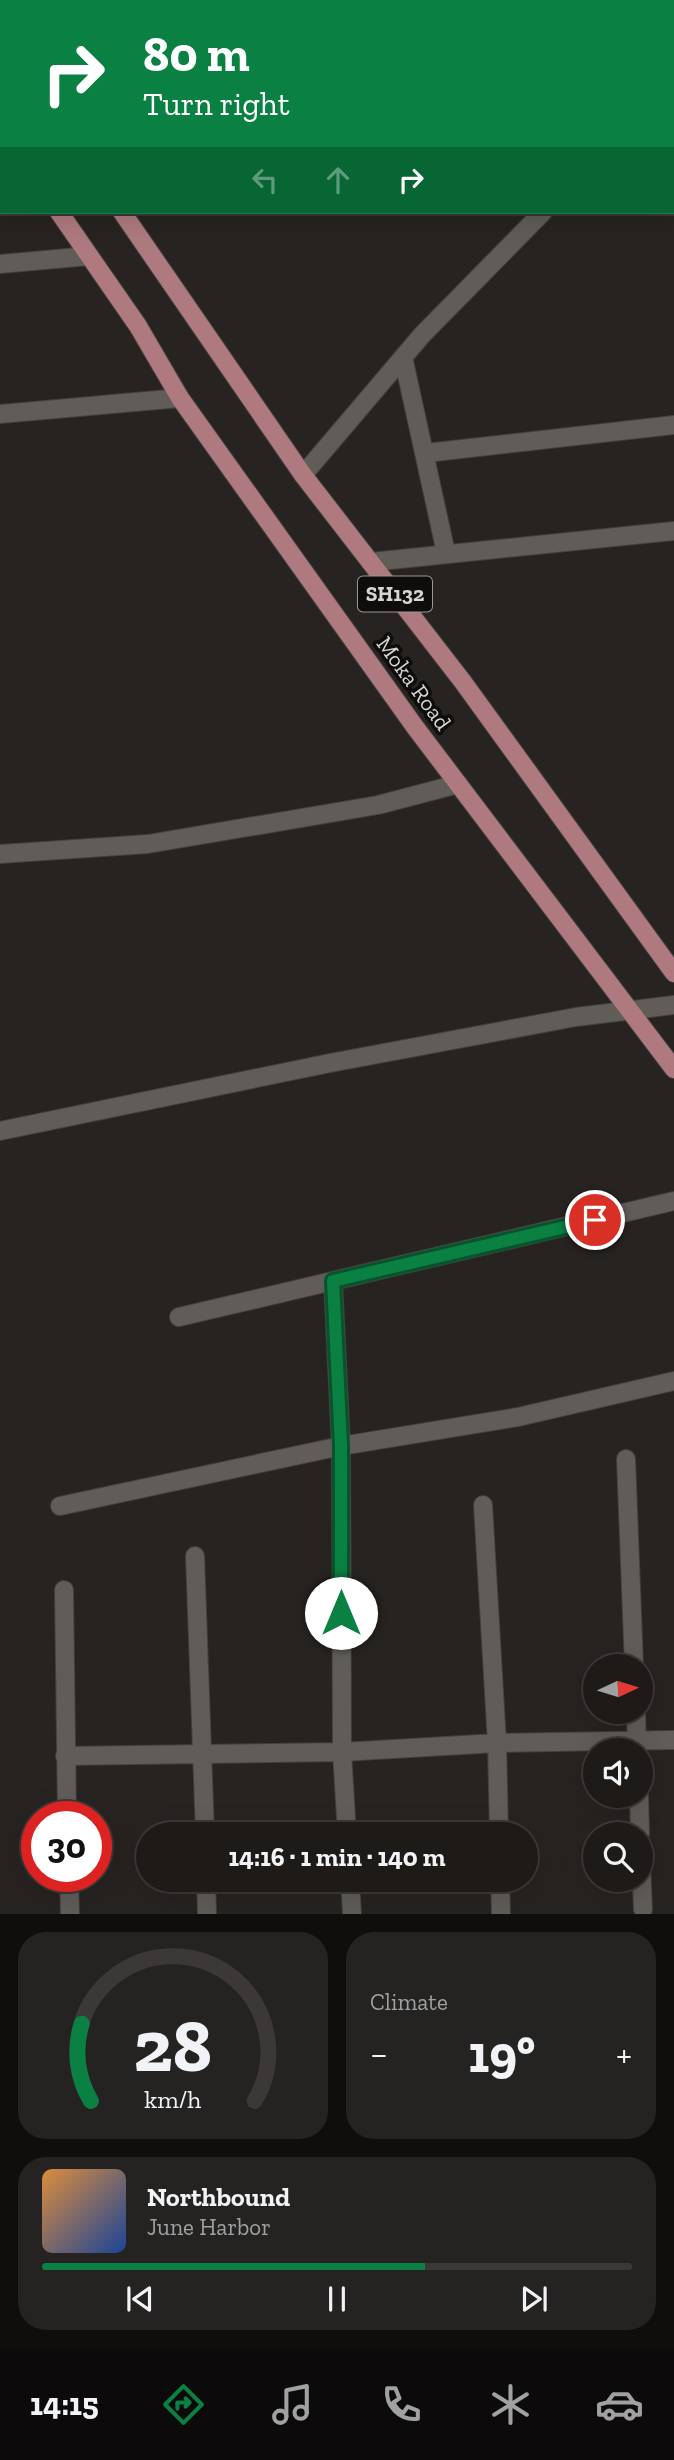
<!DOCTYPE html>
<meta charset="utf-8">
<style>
body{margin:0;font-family:"Zilla Slab",serif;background:#252321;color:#f1f3f6;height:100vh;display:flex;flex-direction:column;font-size:26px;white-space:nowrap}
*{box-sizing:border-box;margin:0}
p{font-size:23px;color:#a0a1a2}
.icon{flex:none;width:38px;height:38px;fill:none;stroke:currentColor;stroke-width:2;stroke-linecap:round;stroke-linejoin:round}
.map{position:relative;height:1914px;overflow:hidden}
.details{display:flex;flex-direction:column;gap:18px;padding:18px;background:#100e0d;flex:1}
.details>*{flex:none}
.guide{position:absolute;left:0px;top:0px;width:676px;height:214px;box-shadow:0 7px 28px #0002,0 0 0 2px #3b3837;background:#0b8043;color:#fff;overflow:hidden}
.needle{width:46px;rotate:86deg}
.controls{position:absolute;left:583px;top:1654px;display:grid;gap:14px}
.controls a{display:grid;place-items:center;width:70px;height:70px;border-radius:50%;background:#1d1a18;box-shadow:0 7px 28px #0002,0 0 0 2px #3b3837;font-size:35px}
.speed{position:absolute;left:21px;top:1801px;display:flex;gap:14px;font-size:35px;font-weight:700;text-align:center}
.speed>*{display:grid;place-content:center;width:91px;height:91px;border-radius:50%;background:#1d1a18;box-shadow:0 7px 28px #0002,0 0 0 2px #3b3837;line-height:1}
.speed .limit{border:10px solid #d22;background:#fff;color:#111}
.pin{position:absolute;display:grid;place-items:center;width:60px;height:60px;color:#fff;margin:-30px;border:4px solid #fff;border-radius:50%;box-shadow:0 2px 7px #0007}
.me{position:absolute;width:77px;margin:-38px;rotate:0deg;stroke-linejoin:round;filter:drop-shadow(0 0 5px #0008)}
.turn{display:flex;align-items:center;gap:24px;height:147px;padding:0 28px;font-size:32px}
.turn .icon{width:91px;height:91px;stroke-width:2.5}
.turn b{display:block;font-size:49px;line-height:60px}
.lanes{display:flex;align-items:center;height:66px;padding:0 28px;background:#0003;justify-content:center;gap:35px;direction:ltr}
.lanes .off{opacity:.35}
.big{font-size:52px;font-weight:700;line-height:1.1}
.details .widget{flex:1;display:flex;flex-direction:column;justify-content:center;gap:10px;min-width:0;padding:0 24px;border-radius:28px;background:#252321}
.details .dial{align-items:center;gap:0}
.dial svg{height:182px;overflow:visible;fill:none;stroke:#3b3837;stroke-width:7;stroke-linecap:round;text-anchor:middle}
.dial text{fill:#f1f3f6;stroke:none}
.song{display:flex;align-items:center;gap:21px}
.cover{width:84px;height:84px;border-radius:10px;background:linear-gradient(135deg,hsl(30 70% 55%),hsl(220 70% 35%))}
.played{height:7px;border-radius:4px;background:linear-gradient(90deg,#0b8043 65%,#3b3837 65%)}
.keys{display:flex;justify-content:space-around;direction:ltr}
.heat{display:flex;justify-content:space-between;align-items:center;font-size:38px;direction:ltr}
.details .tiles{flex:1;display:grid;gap:18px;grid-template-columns:1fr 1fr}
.widget:last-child{grid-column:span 2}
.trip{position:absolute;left:136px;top:1822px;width:402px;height:70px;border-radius:35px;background:#1d1a18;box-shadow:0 7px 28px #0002,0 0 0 2px #3b3837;font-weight:700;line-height:70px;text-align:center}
.dock{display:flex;height:112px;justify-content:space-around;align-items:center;background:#0c0a0a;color:#a0a1a2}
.dock .icon{width:49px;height:49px}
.dock .current{color:#0b8043}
.dock b{font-size:32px;color:#f1f3f6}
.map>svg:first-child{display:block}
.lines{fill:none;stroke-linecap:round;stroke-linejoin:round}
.minor-casing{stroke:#43403e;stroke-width:20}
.primary-casing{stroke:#43403e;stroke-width:20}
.minor{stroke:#605c58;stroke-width:18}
.primary{stroke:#ae7a7f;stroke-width:18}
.route-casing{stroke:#07532c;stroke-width:18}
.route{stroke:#0b8043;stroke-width:12}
.labels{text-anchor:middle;stroke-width:7;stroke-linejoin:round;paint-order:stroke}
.shield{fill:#0e0d0b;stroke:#9b9896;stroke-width:2}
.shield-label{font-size:21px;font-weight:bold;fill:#d7d4d2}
.street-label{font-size:23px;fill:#d7d4d2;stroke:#0e0d0b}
</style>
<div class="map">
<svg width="674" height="1914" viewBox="0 0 674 1914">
<rect width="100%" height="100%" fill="#272320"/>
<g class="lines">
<!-- minor casing -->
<g class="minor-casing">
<path id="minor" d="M545,0L546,2
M21,2L30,0
M0,6H2
M674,82V81
M0,264L89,256
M403,357L446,553
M0,414L180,398
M426,453L674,425
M303,475L422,335L543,212
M371,562L674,531
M0,854L148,844L378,805L458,784
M0,1131L330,1063L576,1017L674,1005
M333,1281L341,1446L342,1752L347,1834
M179,1317L674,1201
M626,1459L634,1666
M483,1505L497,1743L499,1834
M60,1506L341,1446L518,1417L674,1381
M195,1556L205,1834
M64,1590L67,1816
M636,1712L637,1750
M65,1756L342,1752L497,1743L674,1740
M639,1796L640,1834
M640,1840L643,1909
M69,1876L70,1914
M206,1880L207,1914
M350,1880L352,1914
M500,1880L501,1914"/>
</g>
<!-- primary casing -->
<g class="primary-casing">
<path id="primary" d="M0,35L2,38
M0,123L2,126
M59,212L138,326L180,398L415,727L674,1069
M122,212L303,475L463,682L674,973"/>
</g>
<!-- minor -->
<use href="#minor" class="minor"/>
<!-- primary -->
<use href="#primary" class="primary"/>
</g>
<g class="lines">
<!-- route casing -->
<g class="route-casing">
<path id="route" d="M341,1613V1446L333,1281L595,1220"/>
</g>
<!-- route -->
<use href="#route" class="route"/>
</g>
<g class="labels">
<!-- shield labels -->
<rect class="shield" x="358" y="576.5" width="74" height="35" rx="5"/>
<g class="shield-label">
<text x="395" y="601">SH132</text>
</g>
<!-- street labels -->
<g class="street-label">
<text transform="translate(414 683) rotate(54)" y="8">Moka Road</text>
</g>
</g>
</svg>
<div class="controls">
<a><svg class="needle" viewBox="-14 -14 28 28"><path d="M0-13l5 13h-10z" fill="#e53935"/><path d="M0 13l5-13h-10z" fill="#a0a1a2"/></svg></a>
<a><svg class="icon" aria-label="sound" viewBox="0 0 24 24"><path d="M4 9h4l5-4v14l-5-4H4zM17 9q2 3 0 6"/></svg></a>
<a><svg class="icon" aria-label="search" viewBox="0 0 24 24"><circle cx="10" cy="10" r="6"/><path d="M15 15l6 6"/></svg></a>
</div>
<div class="speed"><div class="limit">30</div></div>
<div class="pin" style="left:595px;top:1220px;background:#d93025"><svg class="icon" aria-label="arrive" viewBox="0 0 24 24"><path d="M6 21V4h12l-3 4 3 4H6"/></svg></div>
<svg class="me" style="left:341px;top:1613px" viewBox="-20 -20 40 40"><circle r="19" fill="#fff"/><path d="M0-13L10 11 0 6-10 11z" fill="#0b8043"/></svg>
<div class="trip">14:16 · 1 min · 140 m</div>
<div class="guide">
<div class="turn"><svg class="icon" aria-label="right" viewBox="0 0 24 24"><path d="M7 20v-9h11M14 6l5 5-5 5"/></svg><div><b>80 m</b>Turn right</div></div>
<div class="lanes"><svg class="icon off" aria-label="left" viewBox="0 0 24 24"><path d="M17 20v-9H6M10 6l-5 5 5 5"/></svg><svg class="icon off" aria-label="ahead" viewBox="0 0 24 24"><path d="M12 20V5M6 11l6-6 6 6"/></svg><svg class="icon" aria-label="right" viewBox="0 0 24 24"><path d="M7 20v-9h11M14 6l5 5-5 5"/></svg></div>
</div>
</div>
<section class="details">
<div class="tiles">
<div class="widget dial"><svg viewBox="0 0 100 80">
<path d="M14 69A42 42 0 1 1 86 69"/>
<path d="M14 69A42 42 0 0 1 10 35" stroke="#0b8043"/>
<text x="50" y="56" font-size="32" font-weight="700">28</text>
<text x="50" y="72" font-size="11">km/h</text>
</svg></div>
<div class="widget"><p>Climate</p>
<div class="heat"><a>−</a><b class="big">19°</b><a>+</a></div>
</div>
<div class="widget">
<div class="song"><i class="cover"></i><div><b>Northbound</b><p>June Harbor</p></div></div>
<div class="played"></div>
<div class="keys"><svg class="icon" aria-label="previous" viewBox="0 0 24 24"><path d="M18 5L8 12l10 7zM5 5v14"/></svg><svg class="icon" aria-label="pause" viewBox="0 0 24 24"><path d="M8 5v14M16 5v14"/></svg><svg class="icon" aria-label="next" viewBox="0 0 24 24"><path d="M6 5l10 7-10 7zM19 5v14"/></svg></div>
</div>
</div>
</section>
<nav class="dock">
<b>14:15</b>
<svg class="icon current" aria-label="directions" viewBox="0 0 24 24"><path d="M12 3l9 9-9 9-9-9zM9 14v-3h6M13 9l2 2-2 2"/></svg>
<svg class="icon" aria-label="music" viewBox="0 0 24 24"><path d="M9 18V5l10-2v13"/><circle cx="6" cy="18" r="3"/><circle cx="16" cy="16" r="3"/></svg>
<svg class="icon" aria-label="phone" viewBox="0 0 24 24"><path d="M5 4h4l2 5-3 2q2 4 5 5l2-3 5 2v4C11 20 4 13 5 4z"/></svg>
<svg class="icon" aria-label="climate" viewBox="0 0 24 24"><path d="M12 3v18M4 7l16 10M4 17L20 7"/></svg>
<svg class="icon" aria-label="car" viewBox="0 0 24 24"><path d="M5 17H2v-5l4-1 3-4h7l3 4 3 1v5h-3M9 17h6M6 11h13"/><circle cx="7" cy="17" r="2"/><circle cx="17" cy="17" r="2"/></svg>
</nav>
